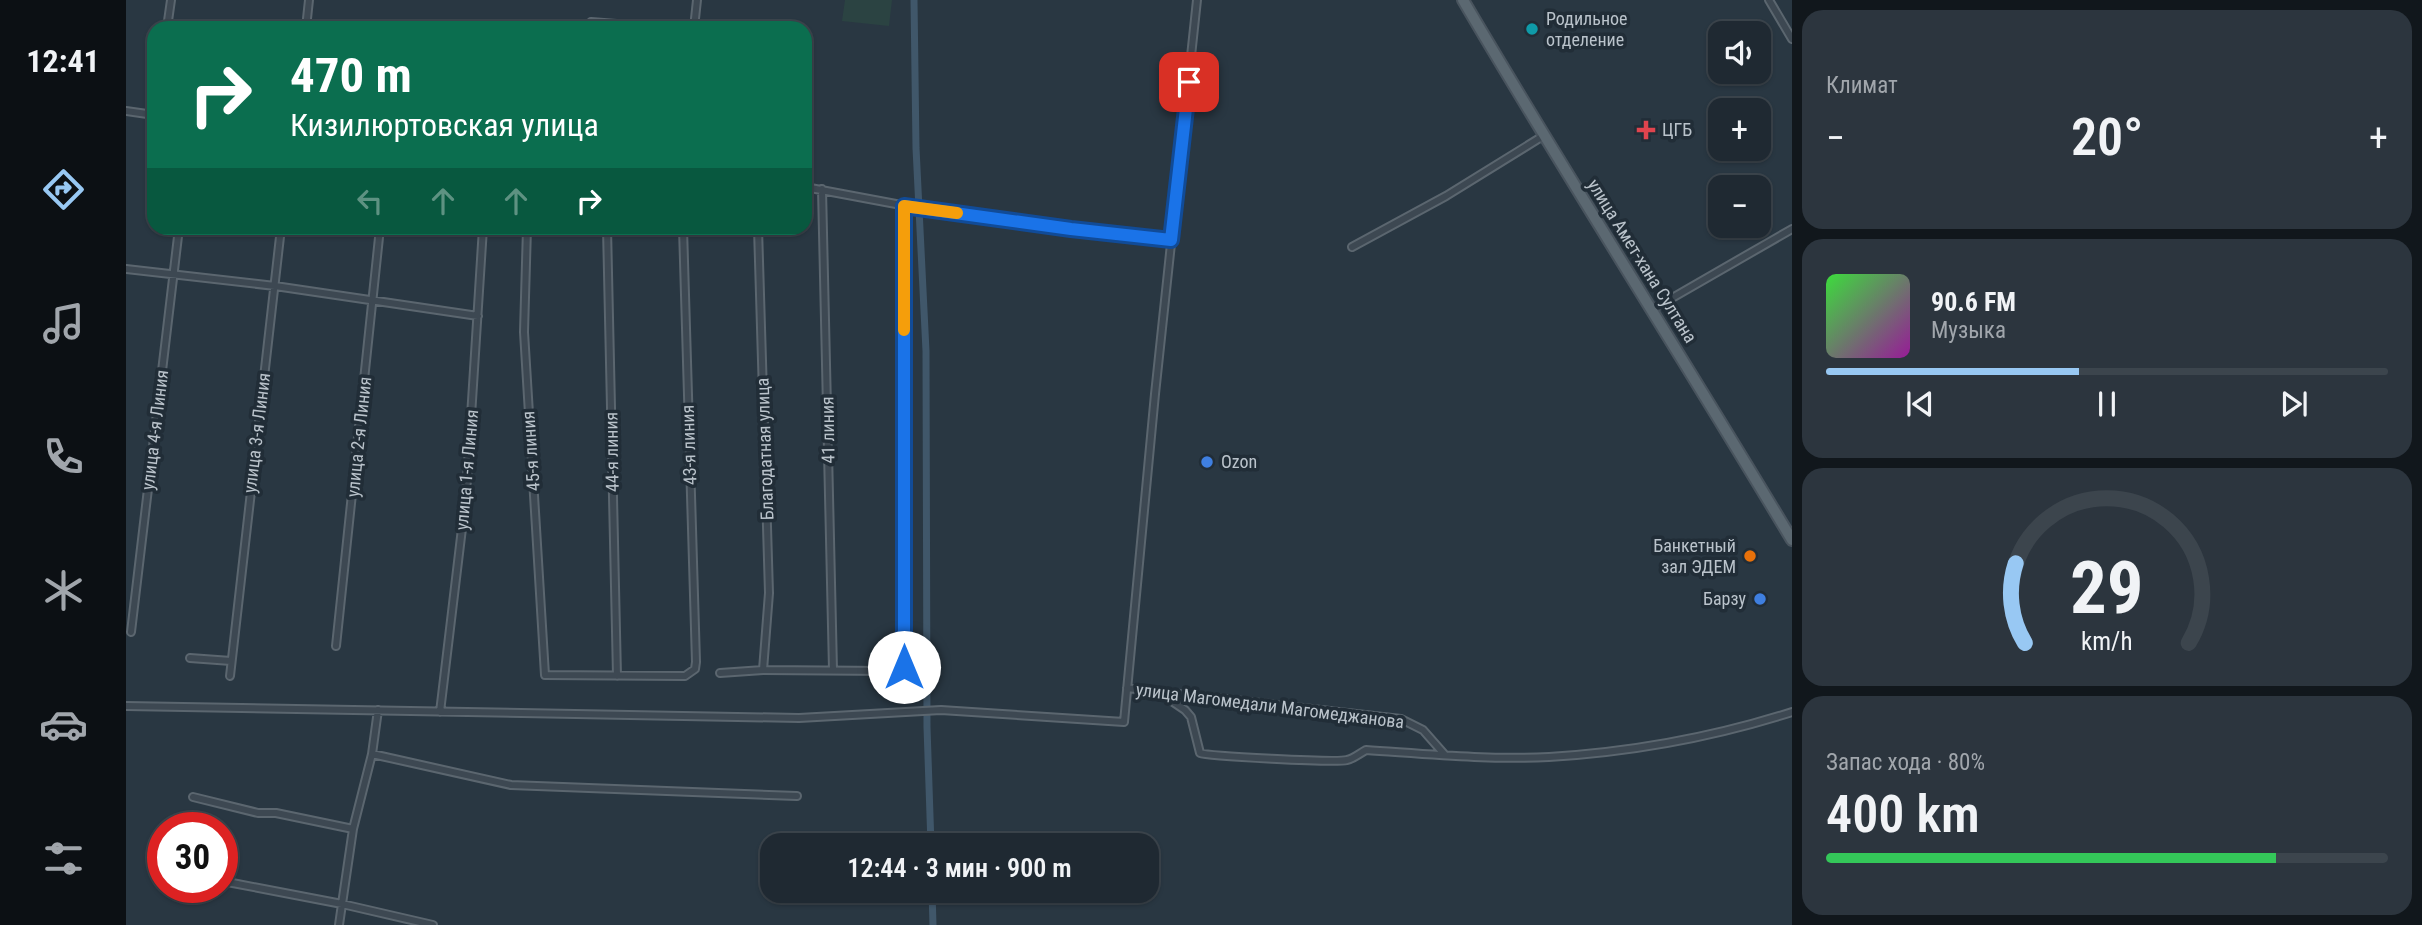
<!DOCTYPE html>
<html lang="ru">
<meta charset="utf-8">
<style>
body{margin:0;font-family:"Roboto Condensed",sans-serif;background:#2c353e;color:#f1f3f6;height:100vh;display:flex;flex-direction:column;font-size:26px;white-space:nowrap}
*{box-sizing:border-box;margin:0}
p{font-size:23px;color:#a1a6ac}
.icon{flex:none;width:38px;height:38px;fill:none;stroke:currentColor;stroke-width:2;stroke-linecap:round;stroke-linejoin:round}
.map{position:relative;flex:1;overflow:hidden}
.details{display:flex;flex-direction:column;gap:10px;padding:10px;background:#11171c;width:630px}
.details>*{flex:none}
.banner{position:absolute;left:21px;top:21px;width:665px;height:214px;border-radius:21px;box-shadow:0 2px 5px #0004,0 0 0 2px #3c454d;background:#0b6e4f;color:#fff;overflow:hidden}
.controls{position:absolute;left:1582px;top:21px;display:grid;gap:14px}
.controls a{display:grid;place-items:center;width:63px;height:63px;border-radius:14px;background:#1f2932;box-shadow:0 2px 5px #0004,0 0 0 2px #3c454d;font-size:35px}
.speed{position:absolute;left:21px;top:812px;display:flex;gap:14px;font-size:35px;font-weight:700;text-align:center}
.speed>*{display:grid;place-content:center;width:91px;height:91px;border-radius:50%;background:#1f2932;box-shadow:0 2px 5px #0004,0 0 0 2px #3c454d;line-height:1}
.speed .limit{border:10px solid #d22;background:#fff;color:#111}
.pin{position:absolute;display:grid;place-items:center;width:60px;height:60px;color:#fff;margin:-30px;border-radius:14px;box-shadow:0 4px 10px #0006}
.me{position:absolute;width:77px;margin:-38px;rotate:0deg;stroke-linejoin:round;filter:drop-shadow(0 0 5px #0008)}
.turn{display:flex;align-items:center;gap:24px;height:147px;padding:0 28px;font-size:32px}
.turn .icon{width:91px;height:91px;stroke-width:2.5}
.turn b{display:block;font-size:49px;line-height:60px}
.lanes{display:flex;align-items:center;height:66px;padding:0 28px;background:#0003;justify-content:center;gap:35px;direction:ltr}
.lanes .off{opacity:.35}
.big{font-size:52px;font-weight:600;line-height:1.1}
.details .card{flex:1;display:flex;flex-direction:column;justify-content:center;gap:10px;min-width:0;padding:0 24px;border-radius:21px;background:#2c353e}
.details .dial{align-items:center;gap:0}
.dial svg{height:182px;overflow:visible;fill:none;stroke:#3c454d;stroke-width:7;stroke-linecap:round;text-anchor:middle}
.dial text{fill:#f1f3f6;stroke:none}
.song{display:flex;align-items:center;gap:21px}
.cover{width:84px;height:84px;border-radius:10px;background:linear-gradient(135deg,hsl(120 70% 55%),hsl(300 70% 35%))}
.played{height:7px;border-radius:4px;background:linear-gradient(90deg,#98c8f3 45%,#3c454d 45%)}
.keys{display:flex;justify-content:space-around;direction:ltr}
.heat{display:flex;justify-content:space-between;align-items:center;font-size:38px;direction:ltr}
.charge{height:10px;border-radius:5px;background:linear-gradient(90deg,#34c759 80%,#3c454d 0)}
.trip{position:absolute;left:634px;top:833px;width:399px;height:70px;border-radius:21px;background:#1f2932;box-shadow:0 2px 5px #0004,0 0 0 2px #3c454d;font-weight:600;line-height:70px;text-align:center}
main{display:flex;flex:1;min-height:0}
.dock{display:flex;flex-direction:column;width:126px;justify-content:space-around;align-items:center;background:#0c1014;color:#a1a6ac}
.dock .icon{width:49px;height:49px}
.dock .on{color:#98c8f3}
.dock b{font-size:32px;color:#f1f3f6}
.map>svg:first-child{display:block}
.grass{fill:#2b4342}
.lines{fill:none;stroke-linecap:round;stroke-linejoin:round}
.canal{stroke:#40576a;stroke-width:7}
.street-casing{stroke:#5b666f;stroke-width:10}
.primary-casing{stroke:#49545e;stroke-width:14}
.street{stroke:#3d4852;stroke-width:6}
.primary{stroke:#5b6871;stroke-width:10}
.route-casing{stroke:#114b97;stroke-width:18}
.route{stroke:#1a73e8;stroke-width:12}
.slow{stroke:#f59e0b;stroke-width:12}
.culture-dot{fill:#0f9aa8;stroke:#212d37;stroke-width:2.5}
.health-dot{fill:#e0444e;stroke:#212d37;stroke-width:2.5}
.shop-dot{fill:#3f7fe0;stroke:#212d37;stroke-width:2.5}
.food-dot{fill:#e8710a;stroke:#212d37;stroke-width:2.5}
.labels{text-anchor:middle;stroke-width:7;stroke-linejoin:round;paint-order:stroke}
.poi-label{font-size:18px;fill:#bac3cb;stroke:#212d37;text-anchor:start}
.street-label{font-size:18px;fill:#bac3cb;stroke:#212d37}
</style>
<main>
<nav class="dock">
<b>12:41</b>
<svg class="icon on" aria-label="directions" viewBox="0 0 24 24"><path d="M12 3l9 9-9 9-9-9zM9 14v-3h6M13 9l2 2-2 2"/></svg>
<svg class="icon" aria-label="music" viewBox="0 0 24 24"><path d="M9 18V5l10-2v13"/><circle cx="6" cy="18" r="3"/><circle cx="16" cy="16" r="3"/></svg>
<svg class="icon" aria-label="phone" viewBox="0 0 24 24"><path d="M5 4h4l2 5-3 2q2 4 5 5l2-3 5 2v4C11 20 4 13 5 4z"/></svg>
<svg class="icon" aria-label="climate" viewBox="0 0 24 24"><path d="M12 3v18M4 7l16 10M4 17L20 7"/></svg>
<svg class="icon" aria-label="car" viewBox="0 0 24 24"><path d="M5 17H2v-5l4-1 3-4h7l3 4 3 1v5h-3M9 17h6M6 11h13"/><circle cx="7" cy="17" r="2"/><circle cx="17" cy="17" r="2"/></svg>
<svg class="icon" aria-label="filters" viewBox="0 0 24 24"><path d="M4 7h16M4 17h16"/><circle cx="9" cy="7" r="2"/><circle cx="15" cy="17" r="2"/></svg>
</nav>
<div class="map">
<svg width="1666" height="925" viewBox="0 0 1666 925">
<rect width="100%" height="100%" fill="#293742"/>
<!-- grass -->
<path class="grass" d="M719,0H766L763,26L716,21Z"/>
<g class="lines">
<!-- canal -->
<path class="canal" d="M788,0L790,148L800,351L801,727L805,845
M806,891L807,925"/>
<!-- street casing -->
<g class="street-casing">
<path id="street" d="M1643,0L1666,39
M465,22L542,28
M41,28L45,0
M180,28L183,0
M568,28L571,0
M0,111L28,115
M679,187L786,207L945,229L1045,240
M696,189L707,670
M401,228L398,332L419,675L559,676L569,669L570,662L557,228
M481,228L491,676
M632,228L643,593L637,670
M1226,247L1320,196L1417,136
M0,269L149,286L352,316
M1527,309L1666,229
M5,632L53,228
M210,646L254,228
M64,658L105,661
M594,673L637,670L762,671L774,670L778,667V206
M104,676L155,228
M1001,688L1275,719L1297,730L1319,755
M1031,691L1059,710L1065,717L1074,753C1081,756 1210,763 1221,760C1227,759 1234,753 1240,750C1301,754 1363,760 1423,757C1505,752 1588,737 1666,712
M0,706L673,718L815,710L998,722L1029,394L1071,0
M314,712L340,495L357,228
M246,754L385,785L671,796
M67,797L132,813H150L227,829L246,754L252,710
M227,829L216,904L307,925
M96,881L216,904L213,925"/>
</g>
<!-- primary casing -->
<g class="primary-casing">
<path id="primary" d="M1337,0C1444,182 1558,359 1666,540"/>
</g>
<!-- street -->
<use href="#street" class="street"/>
<!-- primary -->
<use href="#primary" class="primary"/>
</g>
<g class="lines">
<!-- route casing -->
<g class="route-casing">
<path id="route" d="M778,667V206L945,229L1045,240L1063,82"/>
</g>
<!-- route -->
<use href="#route" class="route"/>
<!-- slow -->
<path class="slow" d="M778,330V206L831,213"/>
</g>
<!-- markers -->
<circle class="culture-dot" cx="1406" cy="29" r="7"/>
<path class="health-dot" d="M1516.5 119.5h7v7h7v7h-7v7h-7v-7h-7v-7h7z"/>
<g class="shop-dot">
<circle cx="1081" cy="462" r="7"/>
<circle cx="1634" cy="599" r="7"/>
</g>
<circle class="food-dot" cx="1624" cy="556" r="7"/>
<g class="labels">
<!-- poi labels -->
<g class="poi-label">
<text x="1420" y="25">Родильное<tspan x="1420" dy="21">отделение</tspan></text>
<text x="1536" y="136">ЦГБ</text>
<text x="1095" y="468">Ozon</text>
<text x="1610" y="552" text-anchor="end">Банкетный<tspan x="1610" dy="21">зал ЭДЕМ</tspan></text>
<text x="1620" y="605" text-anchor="end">Барзу</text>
</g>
<!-- street labels -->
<g class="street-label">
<text transform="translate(1516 261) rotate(58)" y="6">улица Амет-хана Султана</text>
<text transform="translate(29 430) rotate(-83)" y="6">улица 4-я Линия</text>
<text transform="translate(702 430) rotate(-91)" y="6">41 линия</text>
<text transform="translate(131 433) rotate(-83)" y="6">улица 3-я Линия</text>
<text transform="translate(233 437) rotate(-84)" y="6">улица 2-я Линия</text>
<text transform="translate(563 445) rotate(-92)" y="6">43-я линия</text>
<text transform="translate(639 449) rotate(-92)" y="6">Благодатная улица</text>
<text transform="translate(405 451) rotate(-94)" y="6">45-я линия</text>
<text transform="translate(486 452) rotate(-91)" y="6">44-я линия</text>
<text transform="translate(341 470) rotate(-85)" y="6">улица 1-я Линия</text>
<text transform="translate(1144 706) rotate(7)" y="6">улица Магомедали Магомеджановa</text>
</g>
</g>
</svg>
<div class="controls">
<a><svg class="icon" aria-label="sound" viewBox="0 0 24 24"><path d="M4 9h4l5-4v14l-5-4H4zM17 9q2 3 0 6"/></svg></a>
<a>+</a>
<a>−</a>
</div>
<div class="speed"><div class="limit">30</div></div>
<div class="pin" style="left:1063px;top:82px;background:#d93025"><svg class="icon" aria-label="arrive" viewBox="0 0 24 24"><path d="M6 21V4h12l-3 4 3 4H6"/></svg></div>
<svg class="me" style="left:778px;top:667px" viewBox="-20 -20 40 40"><circle r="19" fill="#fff"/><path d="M0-13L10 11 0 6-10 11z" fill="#1a73e8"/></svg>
<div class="trip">12:44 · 3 мин · 900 m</div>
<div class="banner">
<div class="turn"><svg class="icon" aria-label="right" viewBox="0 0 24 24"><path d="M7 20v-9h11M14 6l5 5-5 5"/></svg><div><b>470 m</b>Кизилюртовская улица</div></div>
<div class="lanes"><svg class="icon off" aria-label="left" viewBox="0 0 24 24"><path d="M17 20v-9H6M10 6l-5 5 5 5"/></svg><svg class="icon off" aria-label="ahead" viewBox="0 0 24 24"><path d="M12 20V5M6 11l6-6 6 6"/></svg><svg class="icon off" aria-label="ahead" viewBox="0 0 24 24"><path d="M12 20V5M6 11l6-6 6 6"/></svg><svg class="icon" aria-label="right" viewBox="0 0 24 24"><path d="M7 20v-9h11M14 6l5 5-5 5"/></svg></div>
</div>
</div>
<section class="details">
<div class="card"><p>Климат</p>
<div class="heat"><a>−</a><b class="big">20°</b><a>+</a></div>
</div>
<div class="card">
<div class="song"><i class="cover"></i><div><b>90.6 FM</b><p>Музыка</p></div></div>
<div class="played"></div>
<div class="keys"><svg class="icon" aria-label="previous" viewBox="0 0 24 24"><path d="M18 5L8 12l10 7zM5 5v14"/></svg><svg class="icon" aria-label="pause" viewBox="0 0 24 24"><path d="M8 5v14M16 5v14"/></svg><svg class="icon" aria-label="next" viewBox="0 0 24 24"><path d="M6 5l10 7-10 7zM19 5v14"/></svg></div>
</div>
<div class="card dial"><svg viewBox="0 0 100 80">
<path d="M14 69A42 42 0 1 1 86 69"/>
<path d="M14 69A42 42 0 0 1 10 34" stroke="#98c8f3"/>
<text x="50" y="56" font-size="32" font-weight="700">29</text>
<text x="50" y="72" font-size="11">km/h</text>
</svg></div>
<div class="card"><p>Запас хода · 80%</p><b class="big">400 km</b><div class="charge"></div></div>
</section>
</main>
